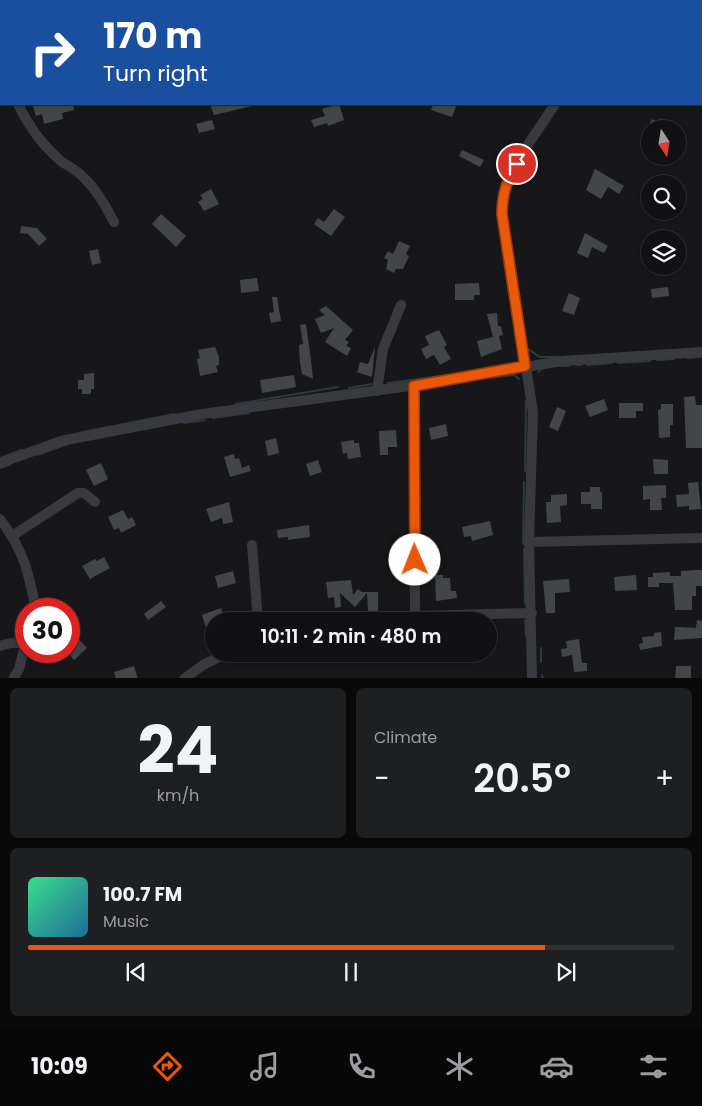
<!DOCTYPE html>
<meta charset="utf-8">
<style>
body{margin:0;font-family:Poppins,sans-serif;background:#1e1f21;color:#f1f3f6;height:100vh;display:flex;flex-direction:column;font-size:19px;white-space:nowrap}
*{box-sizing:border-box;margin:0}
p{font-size:16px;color:#9c9da0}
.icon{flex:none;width:28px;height:28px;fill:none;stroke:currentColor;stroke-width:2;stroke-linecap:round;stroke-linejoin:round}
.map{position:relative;height:678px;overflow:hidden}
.sheet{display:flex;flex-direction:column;gap:10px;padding:10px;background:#09090a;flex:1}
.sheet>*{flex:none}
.guide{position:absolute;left:0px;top:0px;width:702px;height:105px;box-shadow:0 1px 4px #0004,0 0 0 1px #303133;background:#1a4fa0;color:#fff;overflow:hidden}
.needle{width:32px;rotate:168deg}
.buttons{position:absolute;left:641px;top:120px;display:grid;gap:10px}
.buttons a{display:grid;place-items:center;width:45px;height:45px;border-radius:50%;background:#111113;box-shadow:0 1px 4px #0004,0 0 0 1px #303133;font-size:25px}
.speed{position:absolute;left:15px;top:598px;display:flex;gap:10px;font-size:25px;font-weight:700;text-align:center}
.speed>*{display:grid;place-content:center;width:65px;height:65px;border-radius:50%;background:#111113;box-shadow:0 1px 4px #0004,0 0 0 1px #303133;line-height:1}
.speed .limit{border:8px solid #d22;background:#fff;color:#111}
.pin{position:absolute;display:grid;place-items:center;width:42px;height:42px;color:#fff;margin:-21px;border:2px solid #fff;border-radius:50%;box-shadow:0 1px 5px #0007}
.me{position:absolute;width:55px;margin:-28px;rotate:359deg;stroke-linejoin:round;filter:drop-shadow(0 0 4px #0008)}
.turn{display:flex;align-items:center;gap:18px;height:105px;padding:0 20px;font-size:22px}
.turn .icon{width:65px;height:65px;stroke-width:2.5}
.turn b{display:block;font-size:35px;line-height:42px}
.big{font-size:38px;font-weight:600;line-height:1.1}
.sheet .tile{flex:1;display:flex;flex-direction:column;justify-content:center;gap:8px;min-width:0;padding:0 18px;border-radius:8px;background:#1e1f21}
.sheet .dial{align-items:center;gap:0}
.dial b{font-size:65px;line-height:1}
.song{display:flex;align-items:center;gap:15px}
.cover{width:60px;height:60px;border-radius:8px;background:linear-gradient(135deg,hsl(150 70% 55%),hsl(200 70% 35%))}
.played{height:5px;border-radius:2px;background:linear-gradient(90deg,#ea580c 80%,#303133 80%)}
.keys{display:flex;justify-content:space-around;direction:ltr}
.heat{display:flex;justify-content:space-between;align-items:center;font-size:28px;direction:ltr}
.sheet .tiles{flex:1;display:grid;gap:10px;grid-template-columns:1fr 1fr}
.tile:last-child{grid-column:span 2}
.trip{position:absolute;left:205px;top:612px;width:292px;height:50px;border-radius:25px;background:#111113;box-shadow:0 1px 4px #0004,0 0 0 1px #303133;font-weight:600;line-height:50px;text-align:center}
.tab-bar{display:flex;height:80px;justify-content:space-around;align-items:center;background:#070708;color:#9c9da0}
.tab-bar .icon{width:35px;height:35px}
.tab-bar .selected{color:#ea580c}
.tab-bar b{font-size:22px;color:#f1f3f6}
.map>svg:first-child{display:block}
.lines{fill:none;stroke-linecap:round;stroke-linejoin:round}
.stream{stroke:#2d393e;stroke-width:2}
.building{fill:#434649}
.minor{stroke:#383a3f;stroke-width:10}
.route-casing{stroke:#983908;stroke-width:12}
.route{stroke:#ea580c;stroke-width:9}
</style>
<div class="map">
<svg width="702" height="679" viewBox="0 0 702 679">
<rect width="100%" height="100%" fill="#171719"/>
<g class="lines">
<!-- stream -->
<path class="stream" d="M498,216L506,273
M508,283L510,298
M515,328L516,338
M528,349L540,357H561
M687,358L702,357
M657,360L674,359
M618,363L650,361
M576,365H581
M587,365L612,363
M562,366H569
M538,372L542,369
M496,377L514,375L519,379
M388,383L448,375
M349,388L372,384
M236,404L338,387
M213,418L249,413
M184,423L205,420
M78,433L174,414
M37,455L68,444
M0,458L21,450
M0,468L9,465
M525,471L526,401
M523,544L524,482
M524,549L525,604
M525,620L526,636
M541,648V662
M542,675L543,679"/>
</g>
<!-- building -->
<path class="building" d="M32,104H73L74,110L62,113L63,119L44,124L42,114L36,116Z
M210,104H257V105L214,115Z
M339,104L344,120L328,126L327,123L314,127L311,120L325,116L322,109Z
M433,104H457L452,117L431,110Z
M660,118L672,125L670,129H647L652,119L658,122Z
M212,120L215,129L199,133L196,124Z
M462,150L484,160L480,167L459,156Z
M595,169L624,186L619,194L608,187L601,199L586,190Z
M211,189L219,204L204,211L198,202L203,199L200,195Z
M334,209L345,217L331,236L314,224L318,218L324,222Z
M161,214L186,236L176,247L152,224Z
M21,226L37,228L47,239L39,246L28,234L20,233Z
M585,233L608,246L604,253L592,247L588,258L577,253Z
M399,241L410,246L406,254L409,256L403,269H396L394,273L386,269L388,260L384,258L388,251L393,254Z
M98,249L101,263L92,265L89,251Z
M257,278L259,291L241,293L240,280Z
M479,283L480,295H474V300H455V284Z
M668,287L669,296L652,298L651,289Z
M569,293L580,298L574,315L562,311Z
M272,297H277L281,321L271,323L269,313L274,312Z
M326,306L353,330L345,340L349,342L346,346L351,348L347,356L325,342L334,328L321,333L315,319L325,315L319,310Z
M497,313L498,326H501L503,335L499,336L502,349L481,357L477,341L493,337L487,314Z
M306,324L311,360L313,379L302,374L300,363L299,345L303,344L300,325Z
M439,330L447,345L444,347L451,359L440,365L434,355L426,359L421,349L429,345L425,336Z
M215,347L219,357V365L216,366L218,372L200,376L197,359L200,358L198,350Z
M375,347L372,377L357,372L360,362L368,364Z
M94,373V389H91V394H82V389H78V380H84V374Z
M294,375L296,387L262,393L260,380Z
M695,396L696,405H702V448H686L684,397Z
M604,399L608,410L590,417L585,406Z
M619,403H643V411H636V418H619Z
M661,404H673V425H670V437L659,438L658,410L661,409Z
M557,407L566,411L558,431L549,427Z
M446,424L448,436L431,440L429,428Z
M396,430L397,447H388V455H380L379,431Z
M276,438L279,453L268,456L265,441Z
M354,440V443H359L361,457L348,459L347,453L343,454L341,442Z
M234,454L235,459L239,458L242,468L249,465L251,471L230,477L224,457Z
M653,459L668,460V474H654Z
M318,460L322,472L310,476L306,464Z
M101,463L108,479L94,486L86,470Z
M698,482L701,509L689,510V506L677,507L676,495L689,494L688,483Z
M666,485V498H661L662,510H650V499L643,500V486Z
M590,487H600V492H602V509H591V504H581V492H590Z
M567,494V505L560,506L561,522L547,523L546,502H551V495Z
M229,502L233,522L223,524L222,518L211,522L206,509Z
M123,510L128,519L132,517L136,525L121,533L119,528L114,530L108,517Z
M490,521L493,535L472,541L471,536L464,537L462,527Z
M309,525L310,537L288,540V537L278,538L277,530Z
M104,557L110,568L90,579L82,566L95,559L97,561Z
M696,570H702V586H696V596H692V610H675L673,583H659V587H648V577H653V573L670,572V576H681V571Z
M233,571L236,583L218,588L215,576Z
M435,575H443V578H450L451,591H456L457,598L436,601Z
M636,575L637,590L615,591L614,577Z
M569,579L570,592L555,593V613H546L543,581Z
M351,580L353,595L358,589L362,592H378V611H368L367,593L355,607L340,593L341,607L335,608L334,597L328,598L326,582Z
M161,601L166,607L148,620L144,614Z
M221,608L225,621H214V628L207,631L202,615Z
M697,620L702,621V638L674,640L675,627L696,628Z
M69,629L87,648L74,660L69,654Z
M661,632L662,646L640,650L639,644L643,643L642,637L654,636V633Z
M579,639L582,663H587V671L574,672L572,655L562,657L561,649L567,648L566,641Z
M134,666L138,679H116L114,672Z
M676,666H691V679H675Z"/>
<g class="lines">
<!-- minor -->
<path class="minor" d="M329,0L333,1
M461,0V1
M565,0L568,1
M64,1L68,0
M303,1L305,0
M360,1L365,0
M600,1V0
M0,22H1
M0,89H1
M18,104C28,125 44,147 62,162C70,167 78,171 84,178C97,190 106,207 114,222
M414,385L415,616
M377,391L383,349L401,305
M0,463L61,441L202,414L410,386L562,361L702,352
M0,519C24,551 28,571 36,609
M12,536L78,493H84L95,502
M529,542L702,538
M252,545L258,621
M372,621L415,616L532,613
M0,646L11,643H26
M13,679L19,669L26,641
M184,679L203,665L225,654
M532,679L529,542L533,412L502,213C503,172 534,138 555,104"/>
</g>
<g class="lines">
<!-- route casing -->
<g class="route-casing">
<path id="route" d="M415,560L414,386L525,366L502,214C502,194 507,180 517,164"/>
</g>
<!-- route -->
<use href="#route" class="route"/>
</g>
</svg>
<div class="buttons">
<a><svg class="needle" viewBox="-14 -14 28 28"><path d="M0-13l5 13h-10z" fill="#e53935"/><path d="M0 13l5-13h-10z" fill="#9c9da0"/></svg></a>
<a><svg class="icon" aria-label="search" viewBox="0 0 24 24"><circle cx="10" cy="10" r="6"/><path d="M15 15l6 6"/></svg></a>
<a><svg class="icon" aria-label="layers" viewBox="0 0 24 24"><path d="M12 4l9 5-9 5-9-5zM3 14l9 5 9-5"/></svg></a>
</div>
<div class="speed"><div class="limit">30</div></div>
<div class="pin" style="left:517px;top:164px;background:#d93025"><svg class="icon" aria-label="arrive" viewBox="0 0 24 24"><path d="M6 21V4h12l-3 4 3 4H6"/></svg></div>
<svg class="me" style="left:415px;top:560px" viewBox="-20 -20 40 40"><circle r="19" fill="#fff"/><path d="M0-13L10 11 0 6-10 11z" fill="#ea580c"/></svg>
<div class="trip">10:11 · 2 min · 480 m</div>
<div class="guide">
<div class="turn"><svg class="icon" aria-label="right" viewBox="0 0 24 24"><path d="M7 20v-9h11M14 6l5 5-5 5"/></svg><div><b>170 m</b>Turn right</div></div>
</div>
</div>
<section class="sheet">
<div class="tiles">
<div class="tile dial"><b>24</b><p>km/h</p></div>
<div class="tile"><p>Climate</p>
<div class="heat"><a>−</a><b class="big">20.5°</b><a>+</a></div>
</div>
<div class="tile">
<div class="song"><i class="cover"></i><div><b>100.7 FM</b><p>Music</p></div></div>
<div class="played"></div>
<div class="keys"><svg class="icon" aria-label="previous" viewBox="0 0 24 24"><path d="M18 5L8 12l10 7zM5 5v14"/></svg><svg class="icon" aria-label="pause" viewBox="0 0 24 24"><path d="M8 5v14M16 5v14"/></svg><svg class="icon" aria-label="next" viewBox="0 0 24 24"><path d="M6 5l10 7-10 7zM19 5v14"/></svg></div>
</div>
</div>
</section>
<nav class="tab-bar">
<b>10:09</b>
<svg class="icon selected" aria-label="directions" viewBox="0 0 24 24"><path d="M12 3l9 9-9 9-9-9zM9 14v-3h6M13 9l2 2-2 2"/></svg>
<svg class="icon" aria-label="music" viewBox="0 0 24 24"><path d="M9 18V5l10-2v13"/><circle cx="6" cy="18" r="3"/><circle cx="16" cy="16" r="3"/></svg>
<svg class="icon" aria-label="phone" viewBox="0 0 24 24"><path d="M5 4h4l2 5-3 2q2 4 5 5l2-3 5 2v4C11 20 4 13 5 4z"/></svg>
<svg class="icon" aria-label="climate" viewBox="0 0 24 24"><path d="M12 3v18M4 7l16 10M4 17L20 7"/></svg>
<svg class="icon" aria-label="car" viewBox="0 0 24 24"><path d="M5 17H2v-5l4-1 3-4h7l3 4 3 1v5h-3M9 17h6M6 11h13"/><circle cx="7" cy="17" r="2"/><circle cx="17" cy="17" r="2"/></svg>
<svg class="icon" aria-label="filters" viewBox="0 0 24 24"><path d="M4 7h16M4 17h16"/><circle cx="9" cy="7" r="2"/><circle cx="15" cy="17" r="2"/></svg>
</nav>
